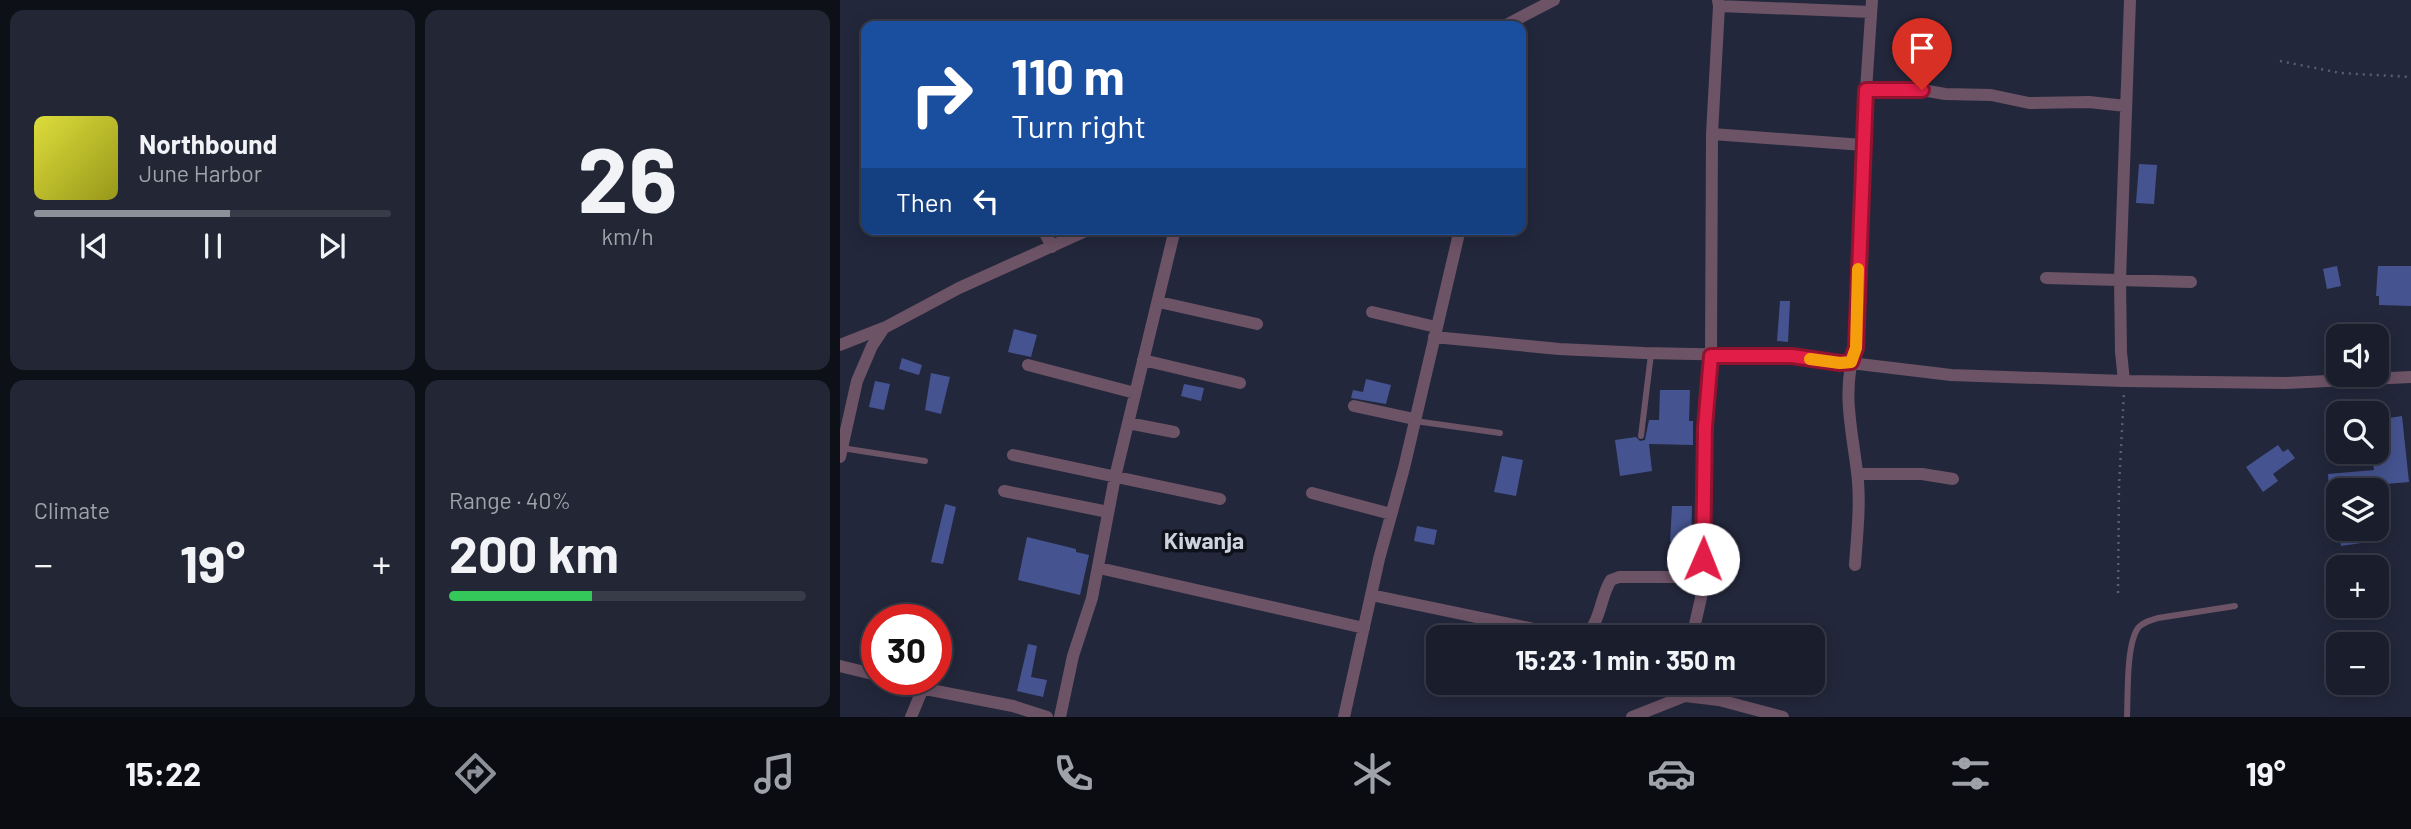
<!DOCTYPE html>
<meta charset="utf-8">
<style>
body{margin:0;font-family:Barlow,sans-serif;background:#232634;color:#f1f3f6;height:100vh;display:flex;flex-direction:column;font-size:26px;white-space:nowrap}
*{box-sizing:border-box;margin:0}
p{font-size:23px;color:#9fa2a9}
.icon{flex:none;width:38px;height:38px;fill:none;stroke:currentColor;stroke-width:2;stroke-linecap:round;stroke-linejoin:round}
.map{position:relative;flex:1;overflow:hidden}
.details{display:flex;flex-direction:column;gap:10px;padding:10px;background:#0e1018;width:840px}
.details>*{flex:none}
.banner{position:absolute;left:21px;top:21px;width:665px;height:214px;border-radius:14px;box-shadow:0 4px 18px #0003,0 0 0 2px #383b48;background:#1a4fa0;color:#fff;overflow:hidden}
.fabs{position:absolute;left:1486px;top:324px;display:grid;gap:14px}
.fabs a{display:grid;place-items:center;width:63px;height:63px;border-radius:14px;background:#1a1d2c;box-shadow:0 4px 18px #0003,0 0 0 2px #383b48;font-size:35px}
.speed{position:absolute;left:21px;top:604px;display:flex;gap:14px;font-size:35px;font-weight:700;text-align:center}
.speed>*{display:grid;place-content:center;width:91px;height:91px;border-radius:50%;background:#1a1d2c;box-shadow:0 4px 18px #0003,0 0 0 2px #383b48;line-height:1}
.speed .limit{border:10px solid #d22;background:#fff;color:#111}
.pin{position:absolute;display:grid;place-items:center;width:60px;height:60px;color:#fff;margin:-72px -30px;border-radius:50% 50% 50% 0;rotate:-45deg;box-shadow:0 0 7px #0007}
.pin .icon{rotate:45deg}
.me{position:absolute;width:77px;margin:-38px;rotate:1deg;stroke-linejoin:round;filter:drop-shadow(0 0 5px #0008)}
.turn{display:flex;align-items:center;gap:24px;height:147px;padding:0 35px;font-size:32px}
.turn .icon{width:91px;height:91px;stroke-width:2.5}
.turn b{display:block;font-size:49px;line-height:60px}
.then{display:flex;align-items:center;height:66px;padding:0 35px;background:#0003;gap:14px;font-size:26px}
.big{font-size:52px;font-weight:700;line-height:1.1}
.details .card{flex:1;display:flex;flex-direction:column;justify-content:center;gap:10px;min-width:0;padding:0 24px;border-radius:14px;background:#232634}
.details .dial{align-items:center;gap:0}
.dial b{font-size:91px;line-height:1}
.song{display:flex;align-items:center;gap:21px}
.cover{width:84px;height:84px;border-radius:10px;background:linear-gradient(135deg,hsl(60 70% 55%),hsl(60 70% 35%))}
.played{height:7px;border-radius:4px;background:linear-gradient(90deg,#8c9099 55%,#383b48 55%)}
.keys{display:flex;justify-content:space-around;direction:ltr}
.heat{display:flex;justify-content:space-between;align-items:center;font-size:38px;direction:ltr}
.charge{height:10px;border-radius:5px;background:linear-gradient(90deg,#34c759 40%,#383b48 0)}
.details .tiles{flex:1;display:grid;gap:10px;grid-template-columns:repeat(2,1fr)}
.trip{position:absolute;left:586px;top:625px;width:399px;height:70px;border-radius:14px;background:#1a1d2c;box-shadow:0 4px 18px #0003,0 0 0 2px #383b48;font-weight:700;line-height:70px;text-align:center}
.tab-bar{display:flex;height:112px;justify-content:space-around;align-items:center;background:#0a0c12;color:#9fa2a9}
.tab-bar .icon{width:49px;height:49px}
.tab-bar .current{color:#8c9099}
.tab-bar b{font-size:32px;color:#f1f3f6}
main{display:flex;flex:1;min-height:0}
.map>svg:first-child{display:block}
.building{fill:#455490}
.lines{fill:none;stroke-linecap:round;stroke-linejoin:round}
.path{stroke:#5a5e70;stroke-width:2.5;stroke-dasharray:2 5;stroke-linecap:butt}
.lane{stroke:#6d5366;stroke-width:6}
.street{stroke:#6d5366;stroke-width:12}
.route-casing{stroke:#92132f;stroke-width:18}
.route{stroke:#e11d48;stroke-width:12}
.slow{stroke:#f59e0b;stroke-width:12}
.labels{text-anchor:middle;stroke-width:7;stroke-linejoin:round;paint-order:stroke}
.neighbourhood-label{font-size:23px;font-weight:bold;fill:#ced2de;stroke:#0e1119}
</style>
<main>
<section class="details">
<div class="tiles">
<div class="card">
<div class="song"><i class="cover"></i><div><b>Northbound</b><p>June Harbor</p></div></div>
<div class="played"></div>
<div class="keys"><svg class="icon" aria-label="previous" viewBox="0 0 24 24"><path d="M18 5L8 12l10 7zM5 5v14"/></svg><svg class="icon" aria-label="pause" viewBox="0 0 24 24"><path d="M8 5v14M16 5v14"/></svg><svg class="icon" aria-label="next" viewBox="0 0 24 24"><path d="M6 5l10 7-10 7zM19 5v14"/></svg></div>
</div>
<div class="card dial"><b>26</b><p>km/h</p></div>
<div class="card"><p>Climate</p>
<div class="heat"><a>−</a><b class="big">19°</b><a>+</a></div>
</div>
<div class="card"><p>Range · 40%</p><b class="big">200 km</b><div class="charge"></div></div>
</div>
</section>
<div class="map">
<svg width="1571" height="717" viewBox="0 0 1571 717">
<rect width="100%" height="100%" fill="#22273b"/>
<!-- building -->
<path class="building" d="M1299,164L1317,165L1314,204L1296,203Z
M1497,266L1501,286L1487,289L1483,269Z
M1538,266H1571V306L1539,305V296H1536Z
M940,301H950L948,342L937,341Z
M174,329L197,335L191,357L168,352Z
M62,358L82,365L79,375L59,369Z
M91,373L110,377L101,414L85,410Z
M526,379L551,385L546,404L511,398L513,390L523,392Z
M35,381L50,384L44,410L29,407Z
M344,384L364,388L361,401L341,396Z
M820,390H850L849,421H853V445L809,444L812,471L780,476L775,440L796,437L800,441L805,440L809,420H819Z
M1562,416L1569,482L1489,489L1488,474L1534,470L1531,452H1536V420Z
M1498,425V441L1487,442L1485,427Z
M1438,445L1443,452L1448,449L1455,458L1433,474L1438,481L1423,492L1406,467Z
M662,456L683,460L676,496L654,492Z
M105,504L116,507L103,564L91,562Z
M832,506H852L851,543L830,542Z
M577,526L597,530L594,545L574,541Z
M1499,528H1541L1542,540L1501,546Z
M187,537L236,549V552L249,555L240,595L178,580Z
M188,644L197,646L191,677L207,680L203,697L177,691Z"/>
<g class="lines">
<!-- path -->
<path class="path" d="M1440,61L1500,73L1571,77
M1278,593L1279,486L1284,392"/>
<!-- lane -->
<path class="lane" d="M575,421L660,433
M801,436L811,354
M2,448L85,461
M1287,717C1288,696 1286,645 1298,628C1303,622 1311,620 1318,618L1395,606"/>
<!-- street -->
<path class="street" d="M878,0L879,6L1031,12
M664,26L714,0
M1026,90L1032,0
M872,134L1023,145
M203,229L212,247
M1206,278L1351,282
M319,302L417,324
M532,312L596,327
M594,337L719,349L804,353L952,356L1111,375L1284,381L1445,383L1571,377
M0,345L43,328
M303,360L400,383
M188,365L295,393
M1284,381L1281,352L1280,279L1290,0
M514,406L574,419
M288,423L334,432
M173,455L380,499
M0,457L17,381L32,346L44,328L119,288L250,229
M1018,474H1082L1113,479
M164,491L268,512
M472,493L551,514
M1015,565C1017,535 1021,502 1017,472C1012,429 1001,390 1016,347L1026,90H1082L1105,94L1151,95L1189,103L1249,102L1286,106
M259,568L524,628
M531,595L732,637
M738,637C761,632 759,597 771,580L779,577H862
M852,637L861,598L864,559L865,427L871,356L872,134L879,6
M0,666L37,675
M52,679L70,686L173,706L207,717
M71,717L83,688
M220,717L233,656L252,598L275,477L335,229
M504,717L539,559L564,468L620,229
M792,717L845,696L879,700L943,717"/>
</g>
<g class="lines">
<!-- route casing -->
<g class="route-casing">
<path id="route" d="M863,559L865,427L871,356H952L1000,363L1011,362L1016,348L1026,90H1082"/>
</g>
<!-- route -->
<use href="#route" class="route"/>
<!-- slow -->
<path class="slow" d="M970,359L1000,363L1011,362L1016,348L1018,269"/>
</g>
<g class="labels">
<!-- neighbourhood labels -->
<g class="neighbourhood-label">
<text x="364" y="549">Kiwanja</text>
</g>
</g>
</svg>
<div class="fabs">
<a><svg class="icon" aria-label="sound" viewBox="0 0 24 24"><path d="M4 9h4l5-4v14l-5-4H4zM17 9q2 3 0 6"/></svg></a>
<a><svg class="icon" aria-label="search" viewBox="0 0 24 24"><circle cx="10" cy="10" r="6"/><path d="M15 15l6 6"/></svg></a>
<a><svg class="icon" aria-label="layers" viewBox="0 0 24 24"><path d="M12 4l9 5-9 5-9-5zM3 14l9 5 9-5"/></svg></a>
<a>+</a>
<a>−</a>
</div>
<div class="speed"><div class="limit">30</div></div>
<div class="pin" style="left:1082px;top:90px;background:#d93025"><svg class="icon" aria-label="arrive" viewBox="0 0 24 24"><path d="M6 21V4h12l-3 4 3 4H6"/></svg></div>
<svg class="me" style="left:863px;top:559px" viewBox="-20 -20 40 40"><circle r="19" fill="#fff"/><path d="M0-13L10 11 0 6-10 11z" fill="#e11d48"/></svg>
<div class="trip">15:23 · 1 min · 350 m</div>
<div class="banner">
<div class="turn"><svg class="icon" aria-label="right" viewBox="0 0 24 24"><path d="M7 20v-9h11M14 6l5 5-5 5"/></svg><div><b>110 m</b>Turn right</div></div>
<div class="then">Then<svg class="icon" aria-label="left" viewBox="0 0 24 24"><path d="M17 20v-9H6M10 6l-5 5 5 5"/></svg></div>
</div>
</div>
</main>
<nav class="tab-bar">
<b>15:22</b>
<svg class="icon current" aria-label="directions" viewBox="0 0 24 24"><path d="M12 3l9 9-9 9-9-9zM9 14v-3h6M13 9l2 2-2 2"/></svg>
<svg class="icon" aria-label="music" viewBox="0 0 24 24"><path d="M9 18V5l10-2v13"/><circle cx="6" cy="18" r="3"/><circle cx="16" cy="16" r="3"/></svg>
<svg class="icon" aria-label="phone" viewBox="0 0 24 24"><path d="M5 4h4l2 5-3 2q2 4 5 5l2-3 5 2v4C11 20 4 13 5 4z"/></svg>
<svg class="icon" aria-label="climate" viewBox="0 0 24 24"><path d="M12 3v18M4 7l16 10M4 17L20 7"/></svg>
<svg class="icon" aria-label="car" viewBox="0 0 24 24"><path d="M5 17H2v-5l4-1 3-4h7l3 4 3 1v5h-3M9 17h6M6 11h13"/><circle cx="7" cy="17" r="2"/><circle cx="17" cy="17" r="2"/></svg>
<svg class="icon" aria-label="filters" viewBox="0 0 24 24"><path d="M4 7h16M4 17h16"/><circle cx="9" cy="7" r="2"/><circle cx="15" cy="17" r="2"/></svg>
<b>19°</b>
</nav>
